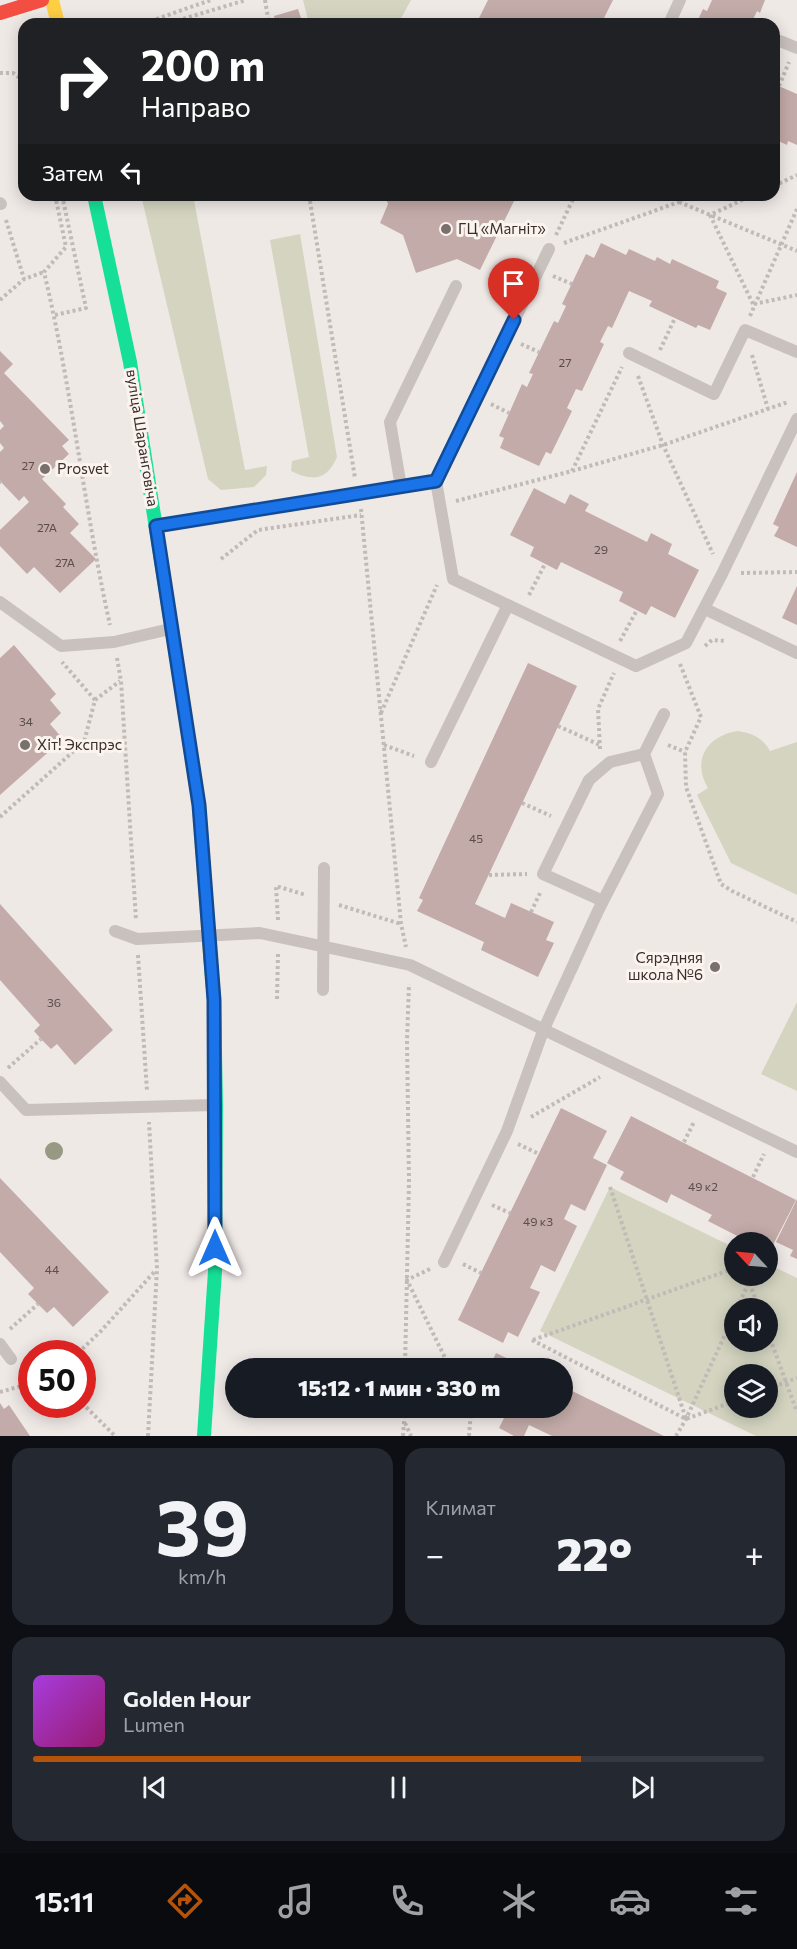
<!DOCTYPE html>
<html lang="ru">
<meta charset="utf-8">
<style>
body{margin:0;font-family:Commissioner,sans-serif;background:#242831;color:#f1f3f6;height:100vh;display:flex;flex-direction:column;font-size:22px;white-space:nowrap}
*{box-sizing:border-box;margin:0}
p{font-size:20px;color:#9ea1a6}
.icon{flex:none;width:33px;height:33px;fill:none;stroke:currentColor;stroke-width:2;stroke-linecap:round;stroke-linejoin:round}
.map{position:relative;height:1436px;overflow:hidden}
.details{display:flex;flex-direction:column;gap:12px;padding:12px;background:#0d0f14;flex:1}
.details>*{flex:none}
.hud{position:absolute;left:18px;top:18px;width:762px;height:183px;border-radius:18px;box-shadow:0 3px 15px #0003;background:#202124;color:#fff;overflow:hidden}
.needle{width:39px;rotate:296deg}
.fabs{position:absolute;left:724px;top:1232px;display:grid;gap:12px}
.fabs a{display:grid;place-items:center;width:54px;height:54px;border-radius:50%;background:#171b24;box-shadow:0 3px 15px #0003;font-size:30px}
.speed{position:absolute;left:18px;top:1340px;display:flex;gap:12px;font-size:30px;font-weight:700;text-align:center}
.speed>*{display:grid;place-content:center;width:78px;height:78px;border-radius:50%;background:#171b24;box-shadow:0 3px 15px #0003;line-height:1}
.speed .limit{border:9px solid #d22;background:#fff;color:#111}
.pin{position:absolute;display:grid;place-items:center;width:51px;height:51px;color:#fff;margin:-62px -26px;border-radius:50% 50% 50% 0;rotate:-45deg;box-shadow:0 0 6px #0007}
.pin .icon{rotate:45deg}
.me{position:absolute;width:66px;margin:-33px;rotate:0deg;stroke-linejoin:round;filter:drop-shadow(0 0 4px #0008)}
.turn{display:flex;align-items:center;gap:21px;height:126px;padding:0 24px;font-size:27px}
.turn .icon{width:78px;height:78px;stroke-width:2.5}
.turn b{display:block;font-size:42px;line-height:51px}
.then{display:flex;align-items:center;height:57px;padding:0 24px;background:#0003;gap:12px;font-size:22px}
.big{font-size:45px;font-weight:800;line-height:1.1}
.details .widget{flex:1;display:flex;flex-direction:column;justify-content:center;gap:9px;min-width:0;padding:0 21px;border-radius:18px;background:#242831}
.details .dial{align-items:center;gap:0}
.dial b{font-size:78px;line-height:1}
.song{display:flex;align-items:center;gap:18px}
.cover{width:72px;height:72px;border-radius:9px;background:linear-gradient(135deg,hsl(280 70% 55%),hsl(320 70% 35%))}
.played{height:6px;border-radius:3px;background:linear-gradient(90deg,#b45309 75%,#363941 75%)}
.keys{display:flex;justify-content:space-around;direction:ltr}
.heat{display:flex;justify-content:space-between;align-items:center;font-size:33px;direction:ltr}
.details .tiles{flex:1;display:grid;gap:12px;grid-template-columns:1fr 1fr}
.widget:last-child{grid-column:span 2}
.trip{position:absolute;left:225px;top:1358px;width:348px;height:60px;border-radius:30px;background:#171b24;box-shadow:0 3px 15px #0003;font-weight:800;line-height:60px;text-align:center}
.dock{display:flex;height:96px;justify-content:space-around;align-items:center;background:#090b0e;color:#9ea1a6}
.dock .icon{width:42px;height:42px}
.dock .selected{color:#b45309}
.dock b{font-size:27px;color:#f1f3f6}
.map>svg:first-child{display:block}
.green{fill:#d4d4c1;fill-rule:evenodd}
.building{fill:#c2aba8}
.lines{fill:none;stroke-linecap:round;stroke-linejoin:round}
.path{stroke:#c1bab7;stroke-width:4;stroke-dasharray:3 3;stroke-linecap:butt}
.lane{stroke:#c9c1be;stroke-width:12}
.fast{stroke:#16e098;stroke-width:14}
.slow{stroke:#ffcf43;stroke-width:14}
.jam{stroke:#f24e42;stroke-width:14}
.tree{fill:#989982}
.route-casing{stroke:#114b97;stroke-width:15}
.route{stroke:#1a73e8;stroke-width:10}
.poi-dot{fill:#796f6d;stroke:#faf3ee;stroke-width:2}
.labels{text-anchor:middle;stroke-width:6;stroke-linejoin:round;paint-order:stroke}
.number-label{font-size:12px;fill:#5c4d4b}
.poi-label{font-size:15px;fill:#3a2e2c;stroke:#faf3ee;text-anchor:start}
.street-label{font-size:15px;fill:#3a2e2c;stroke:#faf3ee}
</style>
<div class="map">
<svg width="797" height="1436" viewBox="0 0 797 1436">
<rect width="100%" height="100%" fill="#efe9e6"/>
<!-- green -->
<path class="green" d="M303,0H411L398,24H309Z
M141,195H193L245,470L267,466L266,475L254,487L221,490L208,479Z
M300,234L337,457C327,480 314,482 291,471L292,461L309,457L270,240Z
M738,731C752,733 763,738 770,751L797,742V895L731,863L697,795L708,788C691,760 708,735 738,731Z
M797,1002V1091L761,1074Z
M610,1187L735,1248V1275H768V1264L797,1278V1436H756L540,1331ZM735,1308H768V1341H735ZM735,1374H768V1407H735Z"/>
<!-- building -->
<path class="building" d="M488,0H613L601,24H476Z
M712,0H765L760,13L757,11L751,24H696L703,9L707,11Z
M298,9L303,24H276L274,16Z
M774,84L797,94V145L788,141L787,145L774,139Z
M385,195H517L480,270L457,259L416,273L403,235L380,223L388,204Z
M601,243L626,255L629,249L655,261L657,257L670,264L672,259L719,281L716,288L727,293L710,330L698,325L696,328L649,306L652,301L629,291L612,328L608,326L600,342L604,344L582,391L576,389L567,408L572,411L551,454L546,452L539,466L500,448L504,438L499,436L522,384L527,387L533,374L529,373L554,321L558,323L566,306L562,304L586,254L594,258Z
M0,351L13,364L4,373L69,440L62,446L69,454L42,479L66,504L63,507L79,524L70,533L96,559L60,593L34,567L27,574L0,546V530L29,502L24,496L19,501L0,481V452L4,448L0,443V430L4,426L0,421Z
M797,472V547L774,536L779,527L773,524Z
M534,488L565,504L570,494L589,504L585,511L647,542L651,533L672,544L668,554L699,570L675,618L651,606L646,615L619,601L623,592L561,562L557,570L530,556L534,547L510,535Z
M797,586V625L782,618Z
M14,645L56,694L50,700L61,713L50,724L63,739L0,795V658Z
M528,663L577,686L475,904L505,918L511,903L554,922L546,940L554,943L538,977L481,950L484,942L417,911L423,900L419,898Z
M0,904L113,1030L75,1065L57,1044L51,1049L41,1039L34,1031L40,1025L0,980Z
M561,1108L607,1131L593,1158L607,1165L585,1211L571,1204L564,1219L577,1226L555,1272L541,1265L530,1288L540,1292L518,1337L508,1332L503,1343L458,1320Z
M631,1116L796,1200L773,1245L756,1236L752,1242H749L708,1221L712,1215L671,1194L667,1203L620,1179L624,1172L607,1163Z
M0,1178L109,1292L73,1327L54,1307L47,1313L28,1294L34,1288L0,1252Z
M797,1199V1259L790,1256L793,1250L776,1242Z
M496,1353L527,1368H489Z
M562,1386L664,1436H552L529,1425L524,1436H514L499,1428L506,1414L492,1407H562Z
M0,1403L4,1409L9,1405L30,1436H0Z"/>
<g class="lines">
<!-- path -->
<path class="path" d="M265,0L269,24
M145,23L211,0
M166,24L246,0
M0,73H13L24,81
M779,86L789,62
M774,186L797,175
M55,195L66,247L44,272C72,389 84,508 110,625
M309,195L355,478
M679,202L797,251
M6,220L24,279L44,272
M556,235L575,195
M564,243L679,202L678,195
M553,276L572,284
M0,300L24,279
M753,304L710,215L753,195
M754,304L797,295
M55,315L86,308L62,195
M750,316L797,209
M521,344L539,352
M660,350L675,318
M752,355L768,409
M638,376L663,445L713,554
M491,404L509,413
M572,471L622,367
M0,482H1
M456,501L572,471L663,445L788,402
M361,509L401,924L406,947
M221,559L258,530L361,515
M741,573L797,572
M529,595L545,564
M620,641L637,610
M705,646L712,640L726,641
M117,658L121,681L136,920
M680,664L701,717L685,752L686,787L721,884L732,891L797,922
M95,700L120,681
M381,713L437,585
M558,726L600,745
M384,745L414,756
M668,745L685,752
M600,749L598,709L614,673
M522,803L551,816
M0,817L84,742L95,700L62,662
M489,875L527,874
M339,905L401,924
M531,912L541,891
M278,920L276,886L306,895
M138,955L147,1091
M277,999L278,954
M8,1068L41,1039
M531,1117L600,1077
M684,1142L694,1122
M518,1144L539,1154
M753,1177L764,1154
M610,1187L686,1419
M492,1205L510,1213
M463,1264L481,1273
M430,1269L407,1280L450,1368
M737,1308L749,1282L759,1308
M10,1329L38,1304
M768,1333L797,1412
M532,1340L686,1419L735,1401
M533,1340L735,1268
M78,1353L101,1331L156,1270
M405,1368L409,1181L407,1040L409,984
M768,1389L797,1378
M0,1392L32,1383
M82,1403L115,1436
M405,1423L411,1436
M148,1436L157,1269L149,1122
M403,1436L405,1407
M469,1436L471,1411L469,1407
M676,1436L686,1419L735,1313"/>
<!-- lane -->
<path class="lane" d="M669,24L680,0
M780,41L797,48
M0,203L1,204
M549,249L436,481L453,579L636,666L686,643L722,574L797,419
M629,353L714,394L745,330L797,352
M401,487L390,422L456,286
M156,526L436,481
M0,602L61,646L114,642L170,629
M705,609L797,653
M644,754L664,714
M431,762L508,605
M115,931L137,939L260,933L410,965L797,1152
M323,990L324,868
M0,1082L26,1110L214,1105
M444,1262L507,1131L543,1031L598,911L603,901L658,794L644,754L610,762L589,780L543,874L603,901
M0,1344L11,1359"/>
<!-- fast -->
<path class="fast" d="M94,195L130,362L176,656
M204,1436L215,1271L216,1105L214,1000L210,954"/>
<!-- slow -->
<path class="slow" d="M52,0L58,24
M176,656L199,805L210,954"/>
<!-- jam -->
<path class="jam" d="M0,13L42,0"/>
</g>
<!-- trees -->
<circle class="tree" cx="54" cy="1151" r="9"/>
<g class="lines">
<!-- route casing -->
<g class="route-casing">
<path id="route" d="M215,1248L214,1000L199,805L156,526L436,481L514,320"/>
</g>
<!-- route -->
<use href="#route" class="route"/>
</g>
<!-- markers -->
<g class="poi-dot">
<circle cx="446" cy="229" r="6"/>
<circle cx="45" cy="469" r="6"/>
<circle cx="25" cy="745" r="6"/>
<circle cx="715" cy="967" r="6"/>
</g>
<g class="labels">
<!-- number labels -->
<g class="number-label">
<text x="565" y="367">27</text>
<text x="28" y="470">27</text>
<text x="47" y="532">27А</text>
<text x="601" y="554">29</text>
<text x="65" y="567">27А</text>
<text x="26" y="726">34</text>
<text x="476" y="843">45</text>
<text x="54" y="1007">36</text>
<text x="703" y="1191">49 к2</text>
<text x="538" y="1226">49 к3</text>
<text x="52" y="1274">44</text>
</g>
<!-- poi labels -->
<g class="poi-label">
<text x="458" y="234">ГЦ «Магніт»</text>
<text x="57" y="474">Prosvet</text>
<text x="37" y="750">Хіт! Экспрэс</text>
<text x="703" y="963" text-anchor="end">Сярэдняя<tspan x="703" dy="17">школа №6</tspan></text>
</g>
<!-- street labels -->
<g class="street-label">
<text transform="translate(142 438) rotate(81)" y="5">вуліца Шаранговіча</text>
</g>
</g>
</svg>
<div class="fabs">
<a><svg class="needle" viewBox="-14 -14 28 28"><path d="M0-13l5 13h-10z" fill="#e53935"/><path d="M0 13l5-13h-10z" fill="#9ea1a6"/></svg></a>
<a><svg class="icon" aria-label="sound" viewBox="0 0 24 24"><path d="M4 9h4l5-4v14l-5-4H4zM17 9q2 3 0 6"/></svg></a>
<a><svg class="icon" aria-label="layers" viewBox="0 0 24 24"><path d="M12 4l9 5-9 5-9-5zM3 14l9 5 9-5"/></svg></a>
</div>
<div class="speed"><div class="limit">50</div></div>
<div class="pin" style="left:514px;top:320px;background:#d93025"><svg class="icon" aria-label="arrive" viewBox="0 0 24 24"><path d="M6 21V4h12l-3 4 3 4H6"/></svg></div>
<svg class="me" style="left:215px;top:1248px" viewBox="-20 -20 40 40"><path d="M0-17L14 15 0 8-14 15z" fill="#1a73e8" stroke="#fff" stroke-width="4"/></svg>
<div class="trip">15:12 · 1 мин · 330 m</div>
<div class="hud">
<div class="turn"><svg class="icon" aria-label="right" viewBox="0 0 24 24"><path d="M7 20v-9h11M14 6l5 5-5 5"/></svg><div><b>200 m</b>Направо</div></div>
<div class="then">Затем<svg class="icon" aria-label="left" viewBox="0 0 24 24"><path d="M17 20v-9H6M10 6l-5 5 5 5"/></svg></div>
</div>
</div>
<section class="details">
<div class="tiles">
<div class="widget dial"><b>39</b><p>km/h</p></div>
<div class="widget"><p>Климат</p>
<div class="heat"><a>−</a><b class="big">22°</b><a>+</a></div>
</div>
<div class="widget">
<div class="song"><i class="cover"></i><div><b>Golden Hour</b><p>Lumen</p></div></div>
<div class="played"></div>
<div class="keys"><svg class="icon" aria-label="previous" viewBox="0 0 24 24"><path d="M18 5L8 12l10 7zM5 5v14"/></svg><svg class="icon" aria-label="pause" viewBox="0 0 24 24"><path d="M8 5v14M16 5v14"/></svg><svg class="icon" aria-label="next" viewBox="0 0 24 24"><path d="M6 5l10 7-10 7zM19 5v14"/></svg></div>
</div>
</div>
</section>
<nav class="dock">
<b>15:11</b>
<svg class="icon selected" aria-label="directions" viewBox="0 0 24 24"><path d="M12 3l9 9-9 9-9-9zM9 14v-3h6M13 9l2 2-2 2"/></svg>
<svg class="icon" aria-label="music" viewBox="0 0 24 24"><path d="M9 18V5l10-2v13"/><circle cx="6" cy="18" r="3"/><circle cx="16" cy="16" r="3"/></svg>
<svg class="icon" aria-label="phone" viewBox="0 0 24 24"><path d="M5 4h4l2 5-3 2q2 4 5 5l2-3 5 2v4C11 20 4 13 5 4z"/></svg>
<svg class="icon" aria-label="climate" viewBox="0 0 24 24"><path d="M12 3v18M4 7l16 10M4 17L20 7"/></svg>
<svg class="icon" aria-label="car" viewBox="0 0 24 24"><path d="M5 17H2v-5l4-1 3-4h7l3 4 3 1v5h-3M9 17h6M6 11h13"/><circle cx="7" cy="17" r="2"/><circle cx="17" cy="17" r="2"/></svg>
<svg class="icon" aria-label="filters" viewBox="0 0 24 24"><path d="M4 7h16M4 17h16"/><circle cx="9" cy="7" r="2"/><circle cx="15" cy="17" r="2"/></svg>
</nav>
